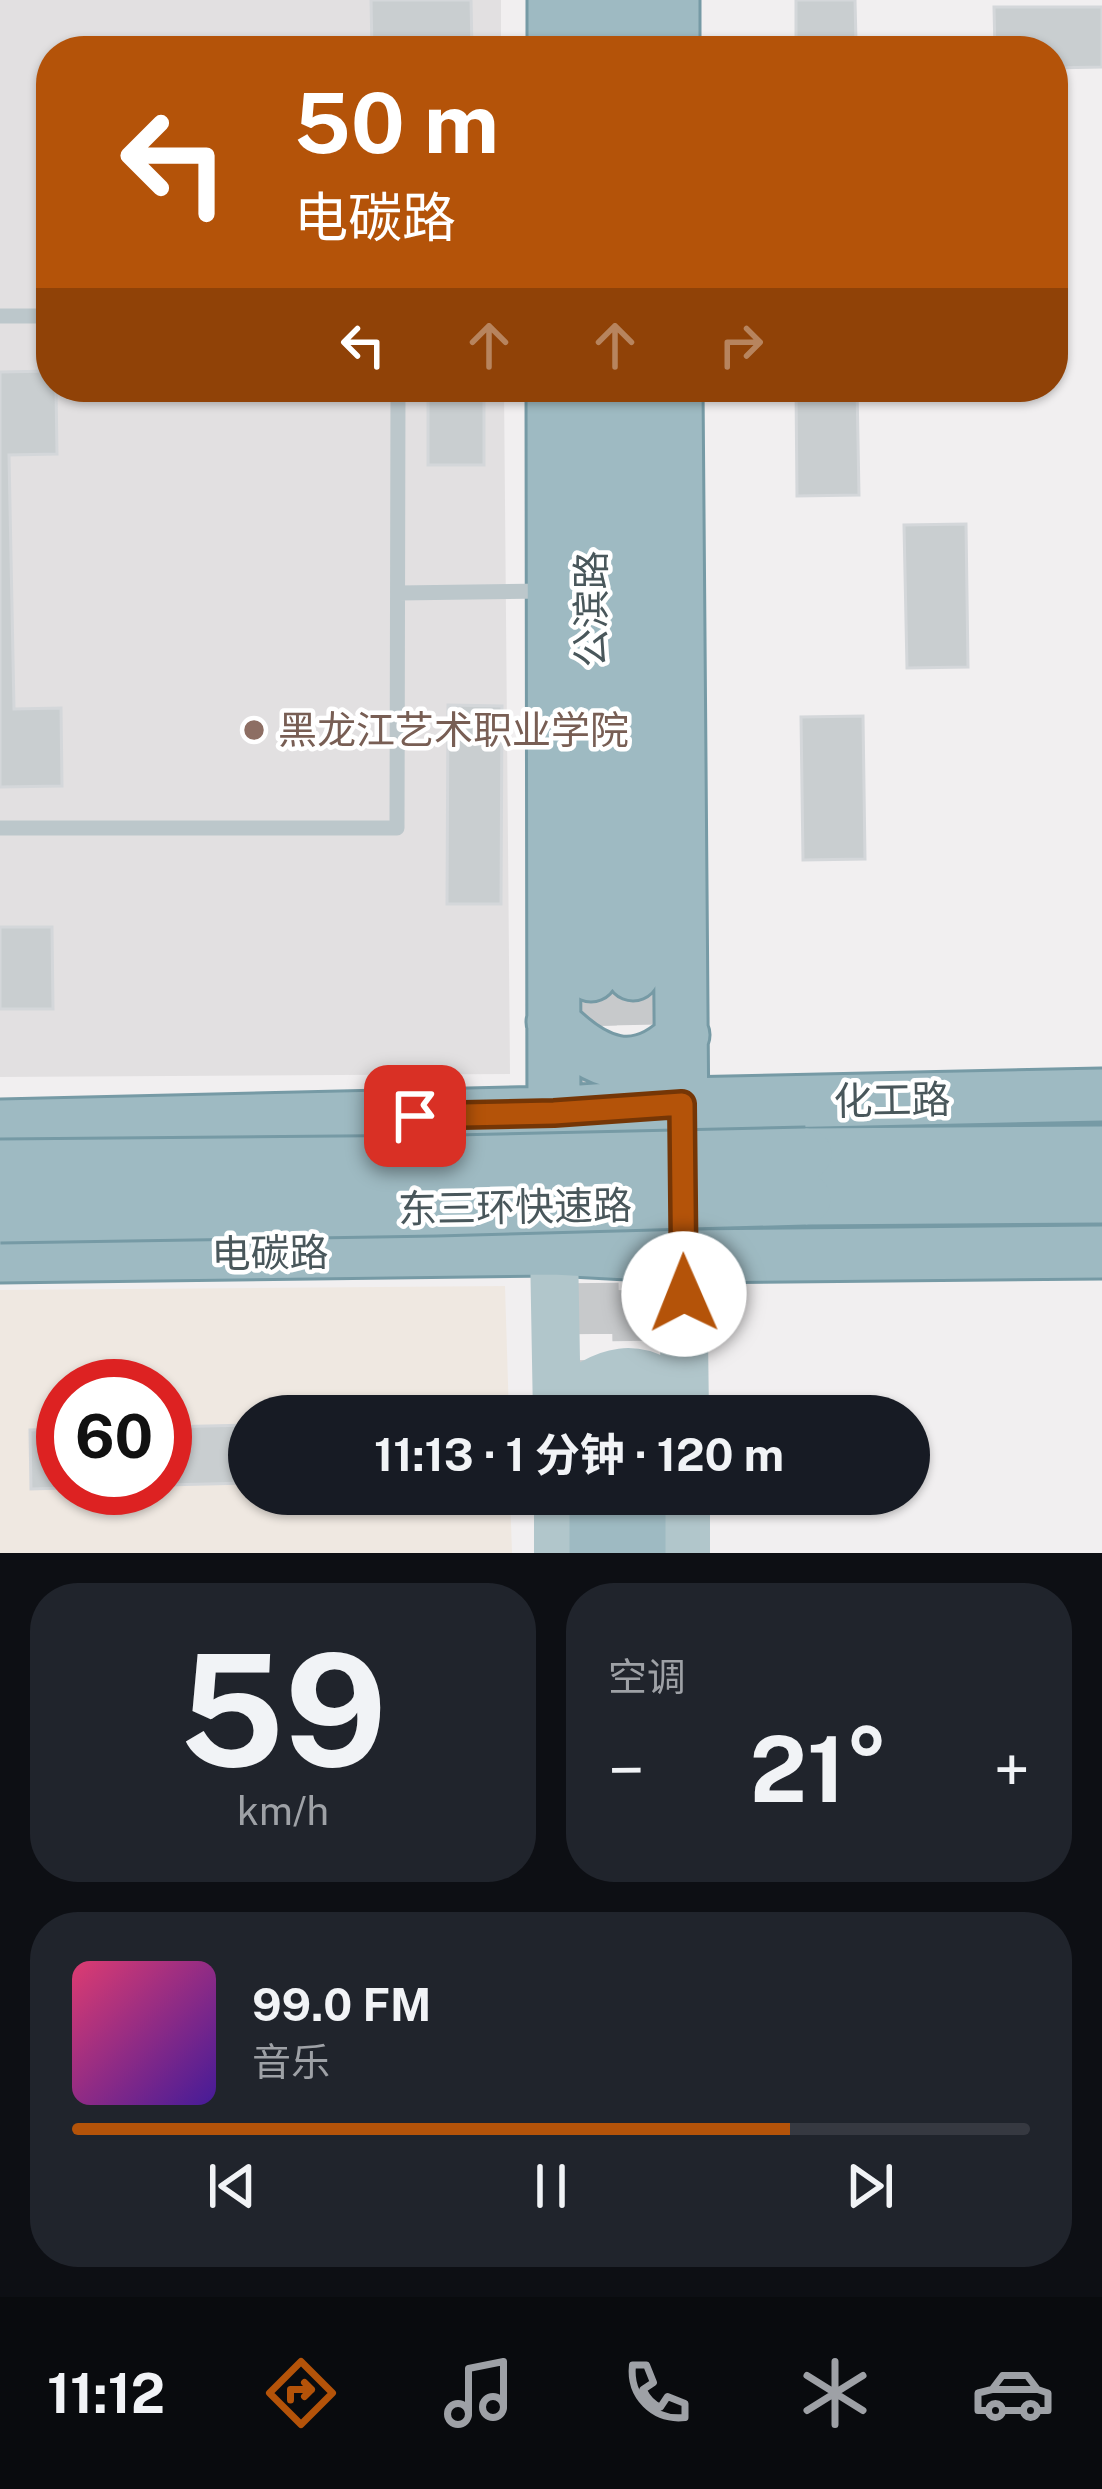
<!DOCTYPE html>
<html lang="zh">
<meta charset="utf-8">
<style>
body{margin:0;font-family:"Public Sans","Noto Sans SC",sans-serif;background:#20242c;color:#f1f3f6;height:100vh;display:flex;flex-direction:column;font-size:45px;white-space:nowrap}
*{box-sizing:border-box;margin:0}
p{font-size:39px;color:#9ea1a6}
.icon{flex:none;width:66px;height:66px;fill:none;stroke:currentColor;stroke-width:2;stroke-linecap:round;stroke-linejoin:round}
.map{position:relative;height:1553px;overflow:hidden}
.side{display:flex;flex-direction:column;gap:30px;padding:30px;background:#0d0f14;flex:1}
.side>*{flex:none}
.banner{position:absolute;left:36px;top:36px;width:1032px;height:366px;border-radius:48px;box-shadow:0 3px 9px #0004;background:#b45309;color:#fff;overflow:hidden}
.speed{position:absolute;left:36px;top:1359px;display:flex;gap:24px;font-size:60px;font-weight:700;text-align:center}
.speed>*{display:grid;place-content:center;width:156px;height:156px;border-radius:50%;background:#171b24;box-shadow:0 3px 9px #0004;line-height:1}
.speed .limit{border:18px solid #d22;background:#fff;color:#111}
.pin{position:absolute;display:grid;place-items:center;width:102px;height:102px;color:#fff;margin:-51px;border-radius:24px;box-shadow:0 6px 18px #0006}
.me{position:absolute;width:132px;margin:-66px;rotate:359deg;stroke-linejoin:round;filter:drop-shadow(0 0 9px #0008)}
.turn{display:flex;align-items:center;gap:42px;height:252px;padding:0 60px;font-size:54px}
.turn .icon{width:156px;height:156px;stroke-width:2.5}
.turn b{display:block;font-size:84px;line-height:102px}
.lanes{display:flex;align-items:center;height:114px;padding:0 60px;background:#0003;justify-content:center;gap:60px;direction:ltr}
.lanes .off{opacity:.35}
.big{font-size:90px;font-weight:700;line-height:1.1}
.side .widget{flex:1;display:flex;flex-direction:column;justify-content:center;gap:18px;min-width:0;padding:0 42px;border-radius:48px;background:#20242c}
.side .dial{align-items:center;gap:0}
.dial b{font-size:156px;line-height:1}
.song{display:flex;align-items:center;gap:36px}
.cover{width:144px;height:144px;border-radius:18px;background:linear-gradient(135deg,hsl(340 70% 55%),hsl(260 70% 35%))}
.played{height:12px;border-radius:6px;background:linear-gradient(90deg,#b45309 75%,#363941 75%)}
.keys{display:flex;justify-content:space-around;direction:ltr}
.heat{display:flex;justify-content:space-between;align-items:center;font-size:66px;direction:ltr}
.side .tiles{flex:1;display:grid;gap:30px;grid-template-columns:1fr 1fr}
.widget:last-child{grid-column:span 2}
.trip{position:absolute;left:228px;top:1395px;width:702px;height:120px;border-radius:60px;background:#171b24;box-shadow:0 3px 9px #0004;font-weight:700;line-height:120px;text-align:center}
.tabs{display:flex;height:192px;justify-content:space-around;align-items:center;background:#090b0e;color:#9ea1a6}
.tabs .icon{width:84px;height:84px}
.tabs .active{color:#b45309}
.tabs b{font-size:54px;color:#f1f3f6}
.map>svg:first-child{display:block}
.commercial{fill:#efe8e1;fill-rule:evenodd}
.education{fill:#e2e0e1}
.building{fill:#c9ced0;stroke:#d4d7da;stroke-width:3}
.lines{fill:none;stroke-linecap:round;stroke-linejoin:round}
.trunk-tunnel{stroke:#c7c9cb;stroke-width:51;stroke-dasharray:51 26;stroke-linecap:butt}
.trunk-casing{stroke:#769aa5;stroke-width:57}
.service{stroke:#bcc7cb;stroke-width:15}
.primary{stroke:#b1c6cb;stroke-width:48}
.trunk{stroke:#9ebac2;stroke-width:51}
.trunk-bridge-casing{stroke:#769aa5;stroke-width:57;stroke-linecap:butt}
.trunk-bridge{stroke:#9ebac2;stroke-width:51}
.route-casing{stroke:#753606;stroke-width:30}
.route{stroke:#b45309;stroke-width:21}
.education-dot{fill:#8d6e63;stroke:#fff;stroke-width:4.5}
.labels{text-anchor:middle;stroke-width:9;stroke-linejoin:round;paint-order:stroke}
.street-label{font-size:39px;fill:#49575b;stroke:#fff}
.education-label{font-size:39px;fill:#785e54;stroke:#fff;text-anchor:start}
</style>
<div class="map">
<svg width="1102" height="1553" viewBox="0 0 1102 1553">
<rect width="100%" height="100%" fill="#f1eff0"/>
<!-- commercial -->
<path class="commercial" d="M505,1286L509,1416H249V1494H510L512,1553H0V1290ZM63,1386H165V1488H63Z"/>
<!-- education -->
<path class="education" d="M0,0H501V51H51V387H504L510,1074L0,1077Z"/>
<!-- building -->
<path class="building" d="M371,0H471L472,51H372Z
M796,0H855L856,42L796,43Z
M994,7H1102V67L1053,68V51H995Z
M51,371V387H56L57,454L9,455L14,709L61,708L62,786L0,787V372Z
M428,387H484V465H428Z
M796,387H857L859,495L797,496Z
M966,524L968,667L907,668L904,525Z
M448,705L502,706L501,904H447Z
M863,716L865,859L803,860L801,717Z
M0,927H52L53,1009H0Z
M249,1425V1483L165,1485V1427Z
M63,1429V1488L31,1489L30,1430Z"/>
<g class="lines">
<!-- trunk-tunnel -->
<path class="trunk-tunnel" d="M633,974L635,1103
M591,975L594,1416
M636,1213L639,1416"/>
<!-- trunk casing -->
<g class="trunk-casing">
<path id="trunk" d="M590,0V51
M631,0V51
M673,0V51
M554,51V0
M553,387L554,1148
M591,387V975
M632,387L633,974
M676,387L682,1136
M553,1022C594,1064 637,1083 683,1035
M0,1126L553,1113L682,1104L1102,1095
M806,1154L1102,1152
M805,1199L1102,1197
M0,1256L554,1249L683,1256L1102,1252
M595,1494V1553
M640,1494V1553"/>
</g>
<!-- service -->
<path class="service" d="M0,316H51
M398,593L544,591
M0,828H397L398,387"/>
<!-- primary -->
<path class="primary" d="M554,1249L557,1416
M683,1256L685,1416
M557,1411C600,1368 643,1353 685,1406
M558,1494V1553
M686,1494V1553"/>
<!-- trunk -->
<use href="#trunk" class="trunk"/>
<!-- trunk-bridge casing -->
<g class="trunk-bridge-casing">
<path id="trunk-bridge" d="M0,1166L455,1162L806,1154
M0,1216L436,1209L805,1199"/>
</g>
<!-- trunk-bridge -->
<use href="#trunk-bridge" class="trunk-bridge"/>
</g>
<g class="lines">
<!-- route casing -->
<g class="route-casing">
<path id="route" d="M415,1116L554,1113L682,1104L684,1294"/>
</g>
<!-- route -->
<use href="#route" class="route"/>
</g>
<!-- markers -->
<circle class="education-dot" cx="254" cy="730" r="12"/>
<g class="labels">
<!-- street labels -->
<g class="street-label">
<text transform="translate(591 609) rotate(-90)" y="14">公滨路</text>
<text transform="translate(892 1100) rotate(-1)" y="14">化工路</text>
<text transform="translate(515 1207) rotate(-1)" y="14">东三环快速路</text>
<text transform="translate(270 1253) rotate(-1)" y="14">电碳路</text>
</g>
<!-- education labels -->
<g class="education-label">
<text x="278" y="744">黑龙江艺术职业学院</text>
</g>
</g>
</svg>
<div class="speed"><div class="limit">60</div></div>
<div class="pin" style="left:415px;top:1116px;background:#d93025"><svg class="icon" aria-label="arrive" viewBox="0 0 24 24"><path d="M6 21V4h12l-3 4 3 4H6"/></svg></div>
<svg class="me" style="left:684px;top:1294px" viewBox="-20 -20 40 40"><circle r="19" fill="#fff"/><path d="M0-13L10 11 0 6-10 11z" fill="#b45309"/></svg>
<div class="trip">11:13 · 1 分钟 · 120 m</div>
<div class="banner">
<div class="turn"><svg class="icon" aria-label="left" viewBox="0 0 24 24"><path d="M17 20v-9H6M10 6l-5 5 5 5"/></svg><div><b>50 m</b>电碳路</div></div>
<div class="lanes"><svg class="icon" aria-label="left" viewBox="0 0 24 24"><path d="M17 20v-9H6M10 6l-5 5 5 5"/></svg><svg class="icon off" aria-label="ahead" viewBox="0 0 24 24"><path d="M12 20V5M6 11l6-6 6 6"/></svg><svg class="icon off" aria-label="ahead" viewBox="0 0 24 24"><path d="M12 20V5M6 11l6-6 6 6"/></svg><svg class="icon off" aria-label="right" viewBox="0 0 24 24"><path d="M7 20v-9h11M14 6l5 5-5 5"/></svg></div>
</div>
</div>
<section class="side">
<div class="tiles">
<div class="widget dial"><b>59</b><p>km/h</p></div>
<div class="widget"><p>空调</p>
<div class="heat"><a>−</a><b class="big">21°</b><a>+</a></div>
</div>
<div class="widget">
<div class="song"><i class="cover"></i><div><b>99.0 FM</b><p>音乐</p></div></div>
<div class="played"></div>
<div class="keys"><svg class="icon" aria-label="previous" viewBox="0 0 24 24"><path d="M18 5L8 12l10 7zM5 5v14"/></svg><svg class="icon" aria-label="pause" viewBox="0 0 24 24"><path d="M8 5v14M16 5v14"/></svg><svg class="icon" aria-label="next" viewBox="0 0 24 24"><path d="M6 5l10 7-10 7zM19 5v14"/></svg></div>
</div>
</div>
</section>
<nav class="tabs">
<b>11:12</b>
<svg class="icon active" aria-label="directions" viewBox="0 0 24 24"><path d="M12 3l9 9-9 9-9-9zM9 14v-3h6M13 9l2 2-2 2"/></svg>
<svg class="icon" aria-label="music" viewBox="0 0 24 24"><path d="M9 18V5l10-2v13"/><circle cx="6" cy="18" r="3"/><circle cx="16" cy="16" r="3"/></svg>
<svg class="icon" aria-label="phone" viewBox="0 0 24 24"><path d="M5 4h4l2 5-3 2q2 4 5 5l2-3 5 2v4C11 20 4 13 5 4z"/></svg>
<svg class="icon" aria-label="climate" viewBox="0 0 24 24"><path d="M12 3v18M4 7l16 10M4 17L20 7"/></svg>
<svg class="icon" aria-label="car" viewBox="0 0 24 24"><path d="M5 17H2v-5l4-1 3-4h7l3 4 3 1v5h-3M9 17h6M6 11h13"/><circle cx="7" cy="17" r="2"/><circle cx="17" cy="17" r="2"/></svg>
</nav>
